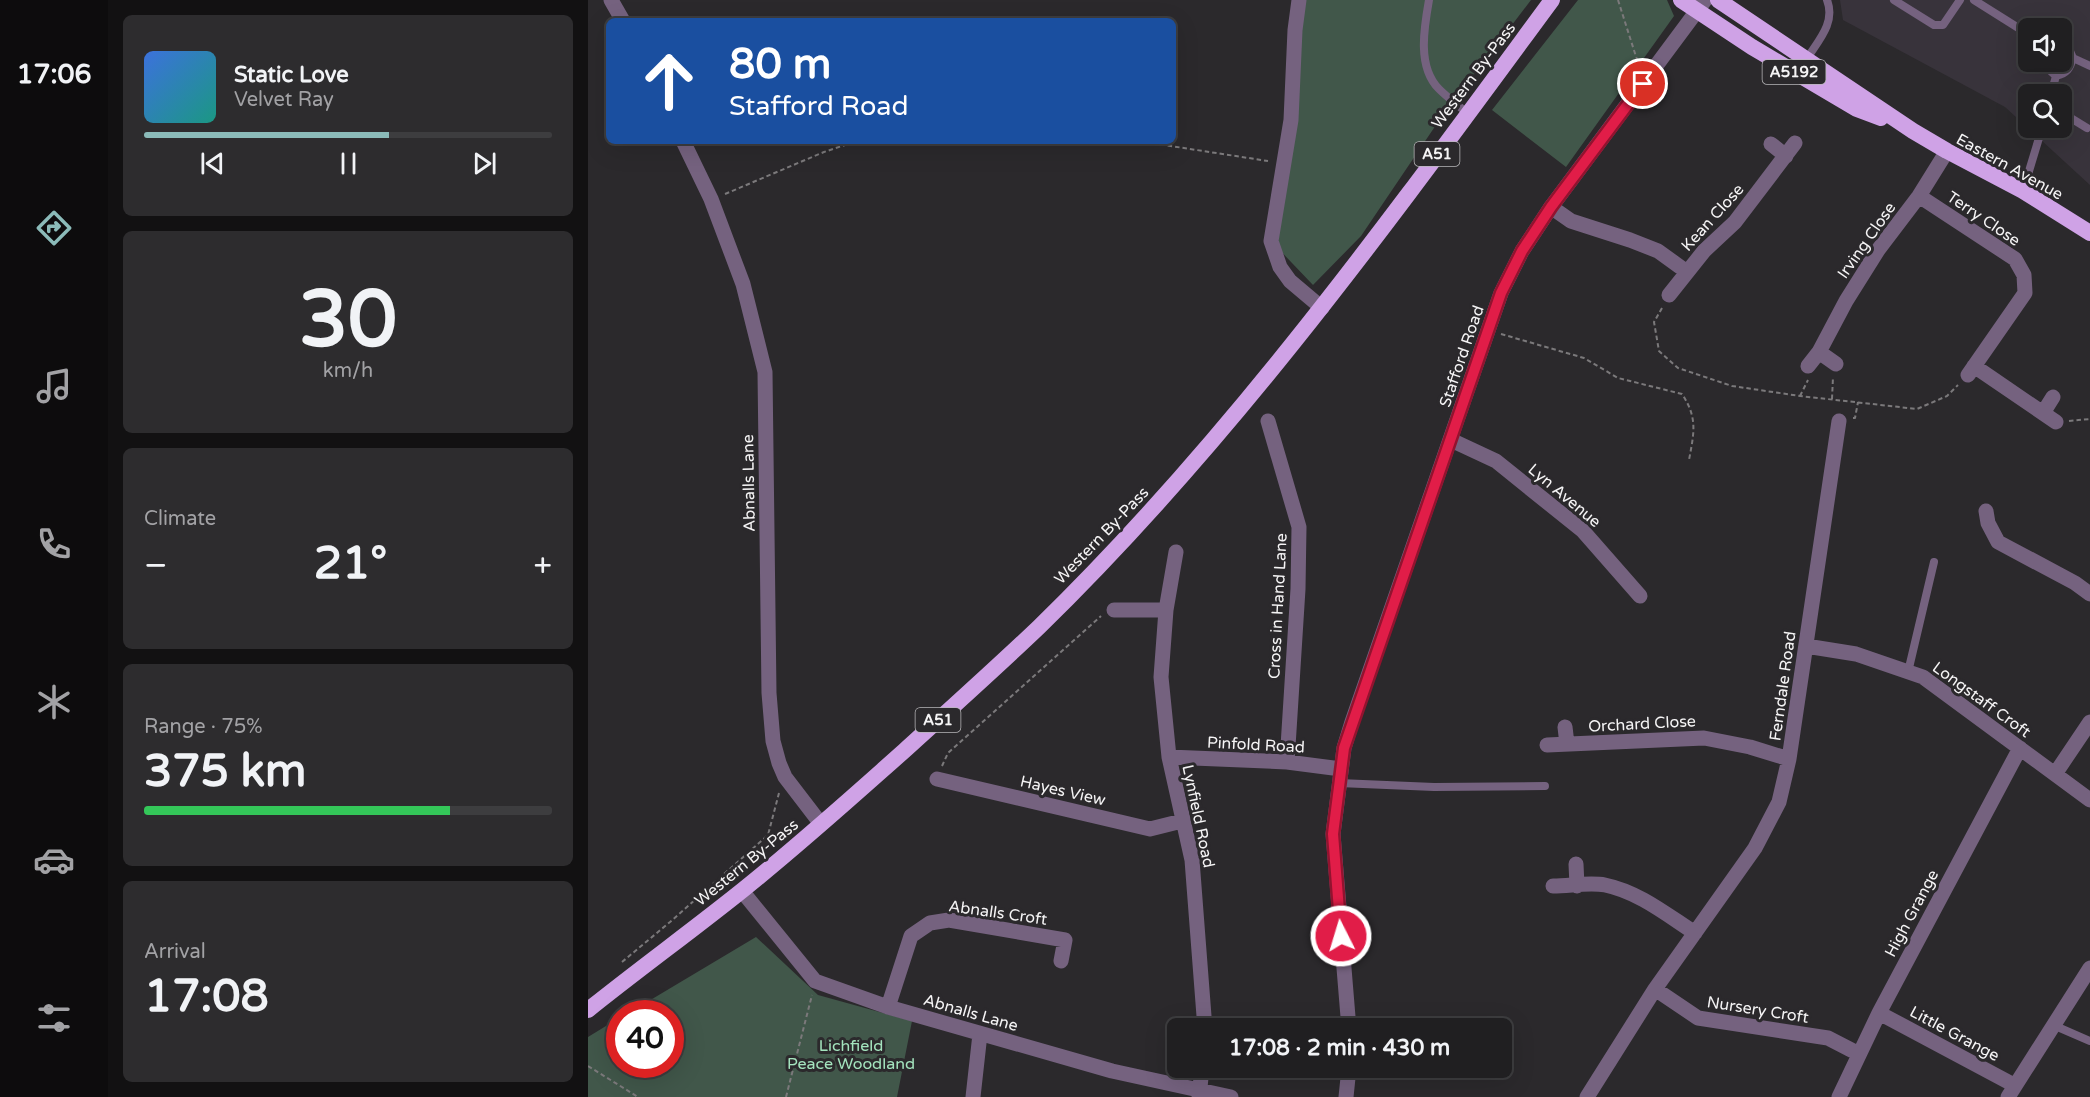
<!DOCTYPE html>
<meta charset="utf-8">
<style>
body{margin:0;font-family:"Varela Round",sans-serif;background:#2d2c2e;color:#f1f3f6;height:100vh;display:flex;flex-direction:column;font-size:22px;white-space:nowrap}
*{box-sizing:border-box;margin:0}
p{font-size:20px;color:#a2a2a5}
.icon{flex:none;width:33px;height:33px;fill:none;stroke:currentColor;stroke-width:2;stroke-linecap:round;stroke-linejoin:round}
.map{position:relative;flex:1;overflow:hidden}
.drawer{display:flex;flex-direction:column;gap:15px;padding:15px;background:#121112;width:480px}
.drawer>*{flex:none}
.hud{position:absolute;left:18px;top:18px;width:570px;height:126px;border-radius:9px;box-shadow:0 6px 24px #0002,0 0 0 2px #3d3d3f;background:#1a4fa0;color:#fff;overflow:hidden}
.fabs{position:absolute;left:1430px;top:18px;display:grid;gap:12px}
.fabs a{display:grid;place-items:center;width:54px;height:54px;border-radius:9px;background:#201f21;box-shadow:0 6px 24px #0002,0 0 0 2px #3d3d3f;font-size:30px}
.speed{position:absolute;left:18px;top:1000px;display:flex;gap:12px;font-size:30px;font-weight:700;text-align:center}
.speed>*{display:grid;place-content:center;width:78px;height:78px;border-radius:50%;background:#201f21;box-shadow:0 6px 24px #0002,0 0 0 2px #3d3d3f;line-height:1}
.speed .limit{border:9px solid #d22;background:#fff;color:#111}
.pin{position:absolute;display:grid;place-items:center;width:51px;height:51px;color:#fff;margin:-26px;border:3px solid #fff;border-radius:50%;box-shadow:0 2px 6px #0007}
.me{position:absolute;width:66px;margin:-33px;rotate:355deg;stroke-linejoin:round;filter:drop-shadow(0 0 4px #0008)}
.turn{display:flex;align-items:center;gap:21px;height:126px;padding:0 24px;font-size:27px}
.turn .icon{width:78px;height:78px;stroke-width:2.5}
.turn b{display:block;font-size:42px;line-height:51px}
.big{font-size:45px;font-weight:700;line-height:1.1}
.drawer .tile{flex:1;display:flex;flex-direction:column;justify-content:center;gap:9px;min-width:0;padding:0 21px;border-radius:9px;background:#2d2c2e}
.drawer .dial{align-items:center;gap:0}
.dial b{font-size:78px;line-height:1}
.song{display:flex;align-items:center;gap:18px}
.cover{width:72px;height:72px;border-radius:9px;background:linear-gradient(135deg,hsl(220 70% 55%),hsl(170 70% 35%))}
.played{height:6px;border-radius:3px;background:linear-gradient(90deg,#8bbbb9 60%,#3d3d3f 60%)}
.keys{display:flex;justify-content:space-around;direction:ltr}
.heat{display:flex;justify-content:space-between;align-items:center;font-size:33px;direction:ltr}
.charge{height:9px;border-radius:4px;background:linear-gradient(90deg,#34c759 75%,#3d3d3f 0)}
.trip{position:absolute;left:579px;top:1018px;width:345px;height:60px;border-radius:9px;background:#201f21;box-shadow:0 6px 24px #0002,0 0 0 2px #3d3d3f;font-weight:700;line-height:60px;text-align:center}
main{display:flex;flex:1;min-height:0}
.tabs{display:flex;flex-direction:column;width:108px;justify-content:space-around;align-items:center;background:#0d0c0d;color:#a2a2a5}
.tabs .icon{width:42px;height:42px}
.tabs .current{color:#8bbbb9}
.tabs b{font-size:27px;color:#f1f3f6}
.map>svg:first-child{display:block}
.built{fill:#38333b;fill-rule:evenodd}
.green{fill:#41574a}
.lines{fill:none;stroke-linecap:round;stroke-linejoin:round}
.path{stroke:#7b797b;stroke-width:2;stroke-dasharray:4.5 3;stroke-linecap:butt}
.service{stroke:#75627f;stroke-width:8}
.minor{stroke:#75627f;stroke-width:15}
.tertiary{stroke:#75627f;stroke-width:15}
.trunk{stroke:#cfa2e6;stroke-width:16}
.route-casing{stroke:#92132f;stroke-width:15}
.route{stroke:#e11d48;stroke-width:10}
.labels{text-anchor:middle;stroke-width:6;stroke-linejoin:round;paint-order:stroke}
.shield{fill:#2b292c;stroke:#b8b7b9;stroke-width:1.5}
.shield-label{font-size:15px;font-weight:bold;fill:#f5f4f5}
.street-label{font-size:16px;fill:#f5f4f5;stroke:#2b292c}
.park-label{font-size:16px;fill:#a4e4be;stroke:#2b292c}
</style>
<main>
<nav class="tabs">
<b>17:06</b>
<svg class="icon current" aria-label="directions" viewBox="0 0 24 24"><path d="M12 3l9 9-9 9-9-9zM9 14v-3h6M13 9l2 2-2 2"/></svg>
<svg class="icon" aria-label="music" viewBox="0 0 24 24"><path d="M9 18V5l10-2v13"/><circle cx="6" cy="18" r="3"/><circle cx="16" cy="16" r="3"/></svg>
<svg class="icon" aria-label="phone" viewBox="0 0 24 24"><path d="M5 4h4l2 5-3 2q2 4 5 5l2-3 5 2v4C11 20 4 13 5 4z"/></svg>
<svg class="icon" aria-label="climate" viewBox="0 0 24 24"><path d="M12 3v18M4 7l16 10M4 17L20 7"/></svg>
<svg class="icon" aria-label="car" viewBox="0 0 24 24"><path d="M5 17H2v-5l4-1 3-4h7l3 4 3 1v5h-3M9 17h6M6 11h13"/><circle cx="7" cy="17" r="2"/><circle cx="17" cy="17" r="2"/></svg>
<svg class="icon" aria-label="filters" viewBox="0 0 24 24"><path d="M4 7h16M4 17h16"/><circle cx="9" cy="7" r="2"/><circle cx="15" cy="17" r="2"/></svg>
</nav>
<section class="drawer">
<div class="tile">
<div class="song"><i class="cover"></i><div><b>Static Love</b><p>Velvet Ray</p></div></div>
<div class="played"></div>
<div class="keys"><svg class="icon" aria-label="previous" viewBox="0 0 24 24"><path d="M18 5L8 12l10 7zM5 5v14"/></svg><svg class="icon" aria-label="pause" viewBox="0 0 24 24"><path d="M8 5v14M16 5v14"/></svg><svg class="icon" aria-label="next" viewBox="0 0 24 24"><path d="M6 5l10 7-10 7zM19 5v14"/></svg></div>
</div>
<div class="tile dial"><b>30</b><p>km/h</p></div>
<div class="tile"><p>Climate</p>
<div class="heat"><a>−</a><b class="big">21°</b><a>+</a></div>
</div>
<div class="tile"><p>Range · 75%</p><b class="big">375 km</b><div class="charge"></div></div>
<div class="tile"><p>Arrival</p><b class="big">17:08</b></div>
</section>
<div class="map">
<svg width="1502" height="1097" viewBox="0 0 1502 1097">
<rect width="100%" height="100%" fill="#2b292c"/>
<!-- built -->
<path class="built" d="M1252,0H1502V185L1417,107L1255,20ZM1440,28H1473V62H1440ZM1440,94H1473V128H1440Z"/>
<!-- green -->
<path class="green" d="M711,0H943L850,122L773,236L725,285L683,241Z
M990,0H1079L1086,16L978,167L904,110Z
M168,937L230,995L324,1021L309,1097H0V1037L31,1018L32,1065H82V1014H39Z"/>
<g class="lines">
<!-- path -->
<path class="path" d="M1030,0L1051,66
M550,141L680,161
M137,194L236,152L269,141
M1074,308L1066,322L1071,351L1090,368L1144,386L1212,396L1329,409L1359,396L1370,385
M913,334L996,358L1030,378L1094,394C1110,418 1106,433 1101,460
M1212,396L1220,380
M1244,399L1245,377
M1265,418H1267L1270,402
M1481,421L1502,419
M354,766L360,753L513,616
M34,962L82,922L180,835L191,793
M0,1066L50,1097
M198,1097L224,995"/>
<!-- service -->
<path class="service" d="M841,0C836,28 829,67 851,89C860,98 870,105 879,113
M1306,0L1346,25H1355L1372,0
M1386,0L1440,34
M1473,44L1482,51L1485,58L1502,66
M1218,60C1230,41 1248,23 1239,0
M1457,62L1458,67L1468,76
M1468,76C1479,73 1482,69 1485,58
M1463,94L1468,76
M1473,112L1499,128
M1435,191L1454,128
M1320,672L1346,562
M751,783L846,787L957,786
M1465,1025L1502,1041"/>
<!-- minor -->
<path class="minor" d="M23,0L35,21
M711,0L707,30L703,120L683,241L692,267L702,281L734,308
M95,141L123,199L155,284L177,372L181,693L185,741L191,763L197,777L233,824
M1183,144L1198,156
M1331,196L1427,259L1436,275L1437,293L1380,375
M963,207L983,221L1042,240L1070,251L1099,272
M1081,295L1116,251L1147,222L1207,143
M1231,352L1248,364
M1220,366L1231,352L1258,301L1290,250L1331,196L1359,151
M1386,366L1468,422
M1455,413L1465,397
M680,421L711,527L710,589L699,762
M863,440L908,461L995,531L1052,596
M1398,511L1400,523L1410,542L1487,583L1502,594
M588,552L578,610L573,677L581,757L604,860L617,1029
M526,610H578
M1218,646L1268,654L1335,677L1502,800
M977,727L979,744
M959,745L1116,738L1162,747L1201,759
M581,757L699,762L753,769
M1467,774L1502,722
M349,779L562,829L594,821
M988,864L989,886
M965,886C982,886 1001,882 1017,885C1051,892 1079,915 1107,933
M154,891L227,981L300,1007L524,1071L643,1097
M1067,989L1110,1018L1240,1038L1271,1054
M300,1007L323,936L342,923L361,920L477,940L473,961
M1291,1013L1426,1085
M385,1097L392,1034
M611,1097L614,1068
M999,1097L1067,989L1167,848L1191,802L1201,759L1251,421
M1251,1097L1291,1013L1432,748
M1420,1097L1502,968"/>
<!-- tertiary -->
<path class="tertiary" d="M761,1029L745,834L756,748L764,722L913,293L934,251L963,207L1117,0
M758,1097L761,1068"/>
<!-- trunk -->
<path class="trunk" d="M1093,0L1164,47L1269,109L1293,118
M1130,0L1325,131L1359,151L1435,191L1502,233
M0,1010C51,969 105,930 156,889C211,845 263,798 316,751C361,710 407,669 451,627C645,438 804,217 964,0"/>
</g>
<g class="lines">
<!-- route casing -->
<g class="route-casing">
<path id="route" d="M753,936L745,834L756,748L913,293L934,251L963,207L1055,84"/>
</g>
<!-- route -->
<use href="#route" class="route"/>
</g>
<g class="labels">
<!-- shield labels -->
<g class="shield">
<rect x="1174.5" y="60" width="63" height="24" rx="4.5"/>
<rect x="826.5" y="142" width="45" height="24" rx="4.5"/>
<rect x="327.5" y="708" width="45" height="24" rx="4.5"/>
</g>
<g class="shield-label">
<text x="1206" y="77">A5192</text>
<text x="849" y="159">A51</text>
<text x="350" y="725">A51</text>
</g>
<!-- street labels -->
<g class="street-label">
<text transform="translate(885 75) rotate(-53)" y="6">Western By-Pass</text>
<text transform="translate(1422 166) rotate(29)" y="6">Eastern Avenue</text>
<text transform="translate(1124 217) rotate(-48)" y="6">Kean Close</text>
<text transform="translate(1396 218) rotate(34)" y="6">Terry Close</text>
<text transform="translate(1278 240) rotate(-55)" y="6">Irving Close</text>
<text transform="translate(873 356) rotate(-71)" y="6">Stafford Road</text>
<text transform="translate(160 483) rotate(-91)" y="6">Abnalls Lane</text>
<text transform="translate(977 495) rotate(40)" y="6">Lyn Avenue</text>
<text transform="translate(513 535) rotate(-46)" y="6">Western By-Pass</text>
<text transform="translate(689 606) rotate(-87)" y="6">Cross in Hand Lane</text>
<text transform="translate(1194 686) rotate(-82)" y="6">Ferndale Road</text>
<text transform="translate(1394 699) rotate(36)" y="6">Longstaff Croft</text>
<text transform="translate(1054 723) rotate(-3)" y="6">Orchard Close</text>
<text transform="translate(668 744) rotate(3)" y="6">Pinfold Road</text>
<text transform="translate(475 790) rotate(13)" y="6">Hayes View</text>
<text transform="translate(611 816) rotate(78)" y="6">Lynfield Road</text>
<text transform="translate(158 862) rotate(-39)" y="6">Western By-Pass</text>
<text transform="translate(410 912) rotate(8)" y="6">Abnalls Croft</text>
<text transform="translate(1323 913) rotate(-62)" y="6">High Grange</text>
<text transform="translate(1170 1009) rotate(9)" y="6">Nursery Croft</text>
<text transform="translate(383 1012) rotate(16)" y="6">Abnalls Lane</text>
<text transform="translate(1367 1033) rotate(28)" y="6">Little Grange</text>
</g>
<!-- park labels -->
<g class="park-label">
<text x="263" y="1051">Lichfield<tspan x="263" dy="18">Peace Woodland</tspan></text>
</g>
</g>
</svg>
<div class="fabs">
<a><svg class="icon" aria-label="sound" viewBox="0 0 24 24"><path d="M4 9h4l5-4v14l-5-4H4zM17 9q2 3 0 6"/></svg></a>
<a><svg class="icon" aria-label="search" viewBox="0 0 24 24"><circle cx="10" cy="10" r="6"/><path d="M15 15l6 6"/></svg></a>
</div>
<div class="speed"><div class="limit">40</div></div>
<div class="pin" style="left:1055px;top:84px;background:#d93025"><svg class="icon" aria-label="arrive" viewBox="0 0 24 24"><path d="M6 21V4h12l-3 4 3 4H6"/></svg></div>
<svg class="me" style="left:753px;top:936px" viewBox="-20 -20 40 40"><circle r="17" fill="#e11d48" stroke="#fff" stroke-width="3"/><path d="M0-11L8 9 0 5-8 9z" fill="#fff"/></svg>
<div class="trip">17:08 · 2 min · 430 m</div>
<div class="hud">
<div class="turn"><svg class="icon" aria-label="ahead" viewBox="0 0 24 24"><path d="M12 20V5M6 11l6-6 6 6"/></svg><div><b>80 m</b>Stafford Road</div></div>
</div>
</div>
</main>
